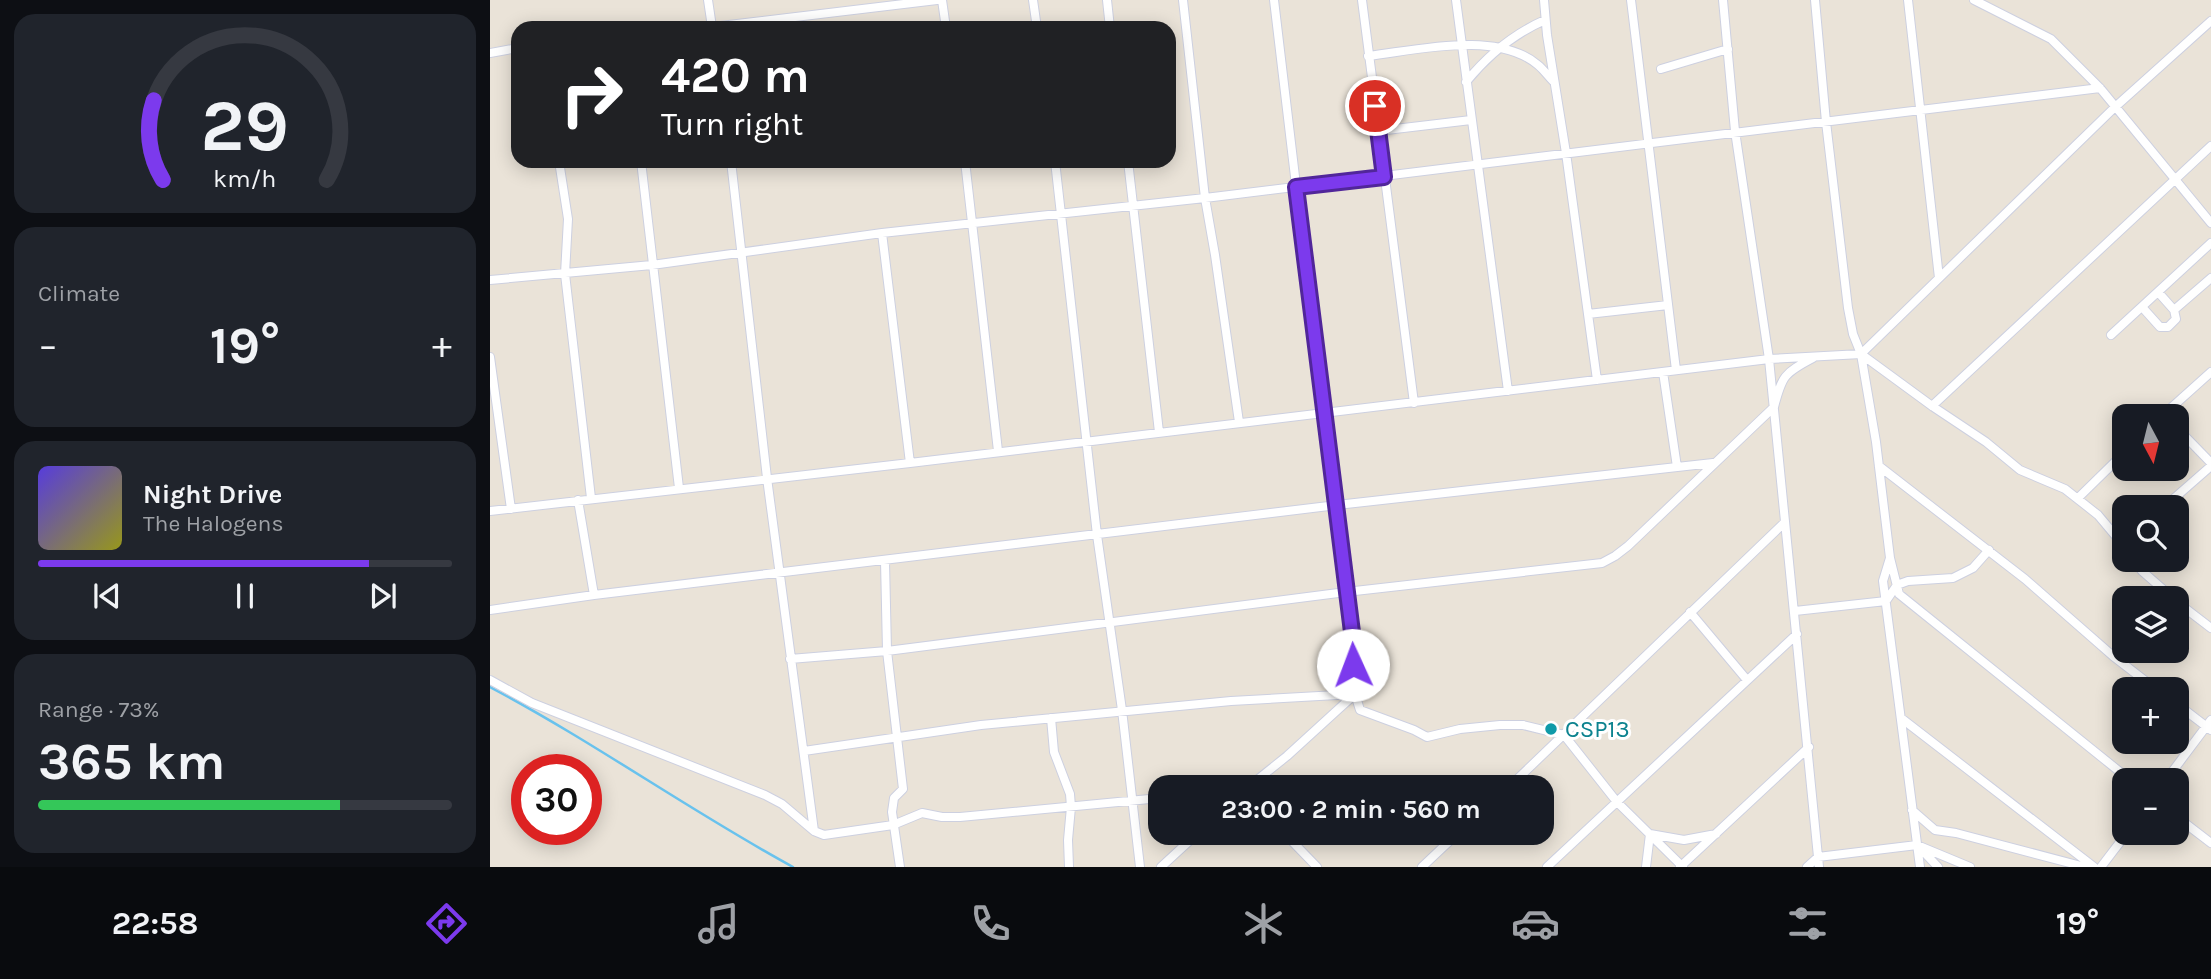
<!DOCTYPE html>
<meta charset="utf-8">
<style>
body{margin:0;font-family:Karla,sans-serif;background:#20242c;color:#f1f3f6;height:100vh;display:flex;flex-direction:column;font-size:26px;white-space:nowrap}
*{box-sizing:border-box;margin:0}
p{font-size:23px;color:#9ea1a6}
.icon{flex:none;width:38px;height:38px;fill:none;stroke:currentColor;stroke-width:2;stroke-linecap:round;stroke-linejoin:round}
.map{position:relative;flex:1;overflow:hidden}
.details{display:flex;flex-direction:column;gap:14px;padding:14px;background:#0d0f14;width:490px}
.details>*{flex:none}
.top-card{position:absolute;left:21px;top:21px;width:665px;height:147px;border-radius:21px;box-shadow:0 4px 18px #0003;background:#202124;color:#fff;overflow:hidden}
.needle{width:46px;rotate:173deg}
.fabs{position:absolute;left:1622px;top:404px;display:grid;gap:14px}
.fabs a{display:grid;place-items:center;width:77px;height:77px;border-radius:14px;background:#171b24;box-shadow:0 4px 18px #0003;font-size:35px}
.speed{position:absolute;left:21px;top:754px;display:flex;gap:14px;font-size:35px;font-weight:700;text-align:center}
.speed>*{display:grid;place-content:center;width:91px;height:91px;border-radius:50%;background:#171b24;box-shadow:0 4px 18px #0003;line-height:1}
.speed .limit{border:10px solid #d22;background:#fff;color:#111}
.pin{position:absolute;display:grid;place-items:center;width:60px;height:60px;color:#fff;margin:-30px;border:4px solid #fff;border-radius:50%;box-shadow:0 2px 7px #0007}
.me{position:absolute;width:77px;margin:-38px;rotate:358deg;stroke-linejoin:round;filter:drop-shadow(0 0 5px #0008)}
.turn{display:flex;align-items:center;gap:24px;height:147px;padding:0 35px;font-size:32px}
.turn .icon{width:91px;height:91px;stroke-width:2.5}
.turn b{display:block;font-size:49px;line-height:60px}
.big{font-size:52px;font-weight:700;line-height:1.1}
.details .widget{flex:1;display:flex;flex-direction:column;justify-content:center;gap:10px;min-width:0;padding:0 24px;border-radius:21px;background:#20242c}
.details .dial{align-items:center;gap:0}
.dial svg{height:182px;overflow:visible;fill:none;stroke:#363941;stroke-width:7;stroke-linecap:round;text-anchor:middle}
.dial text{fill:#f1f3f6;stroke:none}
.song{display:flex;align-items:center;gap:21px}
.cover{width:84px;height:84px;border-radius:10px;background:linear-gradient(135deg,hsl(250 70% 55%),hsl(60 70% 35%))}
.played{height:7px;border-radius:4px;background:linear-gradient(90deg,#7c3aed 80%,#363941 80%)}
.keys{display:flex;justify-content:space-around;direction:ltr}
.heat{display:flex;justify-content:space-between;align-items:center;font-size:38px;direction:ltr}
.charge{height:10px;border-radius:5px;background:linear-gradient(90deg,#34c759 73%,#363941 0)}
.trip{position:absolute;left:658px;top:775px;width:406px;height:70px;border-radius:21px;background:#171b24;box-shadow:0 4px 18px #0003;font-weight:700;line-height:70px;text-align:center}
.menu{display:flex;height:112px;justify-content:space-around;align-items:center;background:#090b0e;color:#9ea1a6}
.menu .icon{width:49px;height:49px}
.menu .on{color:#7c3aed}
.menu b{font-size:32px;color:#f1f3f6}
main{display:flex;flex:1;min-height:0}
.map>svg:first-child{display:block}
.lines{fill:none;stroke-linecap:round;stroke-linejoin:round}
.stream{stroke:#69c2ed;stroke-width:2.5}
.minor-casing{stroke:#cdd0e0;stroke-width:10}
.minor{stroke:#fff;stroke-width:8}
.route-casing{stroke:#51269a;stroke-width:18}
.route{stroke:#7c3aed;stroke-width:12}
.culture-dot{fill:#0f9aa8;stroke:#fff;stroke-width:2.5}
.labels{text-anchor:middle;stroke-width:6;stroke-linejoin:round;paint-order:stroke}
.culture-label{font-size:24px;fill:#0d838f;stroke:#fff;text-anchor:start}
</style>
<main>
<section class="details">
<div class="widget dial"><svg viewBox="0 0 100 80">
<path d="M14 69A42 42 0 1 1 86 69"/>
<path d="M14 69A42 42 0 0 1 10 34" stroke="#7c3aed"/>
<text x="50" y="56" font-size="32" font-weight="700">29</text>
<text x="50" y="72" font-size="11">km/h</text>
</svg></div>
<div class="widget"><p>Climate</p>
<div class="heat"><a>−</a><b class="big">19°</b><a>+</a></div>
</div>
<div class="widget">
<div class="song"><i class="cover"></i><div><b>Night Drive</b><p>The Halogens</p></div></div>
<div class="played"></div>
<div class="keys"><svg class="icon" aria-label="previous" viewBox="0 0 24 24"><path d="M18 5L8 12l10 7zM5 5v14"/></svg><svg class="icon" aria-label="pause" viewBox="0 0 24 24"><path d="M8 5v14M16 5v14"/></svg><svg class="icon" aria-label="next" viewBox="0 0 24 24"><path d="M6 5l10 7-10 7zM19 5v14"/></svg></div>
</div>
<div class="widget"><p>Range · 73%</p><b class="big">365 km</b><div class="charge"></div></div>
</section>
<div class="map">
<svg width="1721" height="867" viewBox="0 0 1721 867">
<rect width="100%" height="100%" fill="#eae3d8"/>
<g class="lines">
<!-- stream -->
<path class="stream" d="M0,687C104,742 200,811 303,867"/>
<!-- minor casing -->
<g class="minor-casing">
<path id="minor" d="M218,0L222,27L224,28
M452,0L456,28
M543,0L547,28
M617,0L620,28
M693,0L715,198L725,255L749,422
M784,0L813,244L864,648L863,665L856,680L865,694L870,710L924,730L937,737L970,729L1010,725H1033L1074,735L1127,802L1193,867
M872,0L924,403
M966,0L1018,391
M1054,0L1057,35L1076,153L1107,380
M1141,0L1186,370
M1233,0L1245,131L1279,359L1329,867
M1325,0L1336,122L1358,308L1363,334L1371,354L1386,442L1400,558L1409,594L1640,780
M1418,0L1449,278
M1484,0L1561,39L1610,88L1721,223
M222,27L447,0
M0,53L28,48
M878,56C928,50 1007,30 1048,65C1054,70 1058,76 1063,81
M1171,69L1238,49
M976,82C998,55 1023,34 1055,20
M888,131L981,120
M69,161L78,219L75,274L101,498
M151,161L189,488
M241,161L277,478L324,831L334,835L403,825L432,813L452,817H470L670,798
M475,161L508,451
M565,161L607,535L632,710L650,867
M638,161L669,432
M392,233L420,463
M0,280L162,265L392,233L715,198L1610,88
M1652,307L1670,327H1678L1686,319L1684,310L1668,292
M1684,310L1721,278
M1098,314L1178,305
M1621,335L1721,243
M1371,354L1624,108L1721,21
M0,357L21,509
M1173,372L1187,467
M1442,406L1721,146
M1672,416L1721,372
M1687,428L1721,463
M1389,466L1535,579L1623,656L1667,690
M1588,498L1634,453
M88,500L104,595
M1673,508L1721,466
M0,511L420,463L1279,359L1371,354L1442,406L1496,442L1530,470L1575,489L1608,515L1634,546
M1400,558L1393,581L1430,867
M1644,560L1652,571L1683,598
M395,561L397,651L413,789L404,798L402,812L410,867
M1687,602L1721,628
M0,610L104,595L847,505L1223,463
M1305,611L1396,601L1407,585L1418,581L1463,578L1483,568L1499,550
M1200,612L1257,680
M300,659L397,651L856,592L1112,563L1125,556L1138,546L1284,407C1292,376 1294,373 1323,358
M0,680L42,703L275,795L292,804L324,831
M1687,704L1721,730
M561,718L564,752L580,794L581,807L578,840L579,867
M1411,718L1604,867
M314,751L491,725L741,701L865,694
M1676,780L1721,720
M757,788L797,756L865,694
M1018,788L1294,523
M1422,810L1445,830L1466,833L1595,867
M1687,817L1721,843
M794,833L827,867
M1431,849L1448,867
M671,867L708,833
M932,867L968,833
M1057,867L1307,634
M1156,867L1160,834L1194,840L1226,834
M1190,867L1319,747
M1317,867L1328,857L1427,845L1480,867
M1611,867L1637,833"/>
</g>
<!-- minor -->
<use href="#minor" class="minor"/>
</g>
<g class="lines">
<!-- route casing -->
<g class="route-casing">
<path id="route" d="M863,665L864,648L806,187L894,177L885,106"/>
</g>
<!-- route -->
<use href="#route" class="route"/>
</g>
<!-- markers -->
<circle class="culture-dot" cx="1061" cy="729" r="7"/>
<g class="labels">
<!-- culture labels -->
<g class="culture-label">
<text x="1075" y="737">CSP13</text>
</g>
</g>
</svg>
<div class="fabs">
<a><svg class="needle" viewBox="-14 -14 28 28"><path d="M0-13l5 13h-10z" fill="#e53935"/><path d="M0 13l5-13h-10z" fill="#9ea1a6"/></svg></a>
<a><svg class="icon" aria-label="search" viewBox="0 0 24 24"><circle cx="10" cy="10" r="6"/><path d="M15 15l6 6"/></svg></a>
<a><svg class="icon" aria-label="layers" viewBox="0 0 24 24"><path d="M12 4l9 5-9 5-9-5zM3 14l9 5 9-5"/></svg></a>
<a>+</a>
<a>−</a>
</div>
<div class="speed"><div class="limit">30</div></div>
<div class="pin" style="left:885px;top:106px;background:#d93025"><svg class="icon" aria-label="arrive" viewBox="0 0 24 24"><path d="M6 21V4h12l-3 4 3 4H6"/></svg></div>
<svg class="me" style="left:863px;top:665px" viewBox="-20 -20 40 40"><circle r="19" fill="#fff"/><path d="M0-13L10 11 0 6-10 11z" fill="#7c3aed"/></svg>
<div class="trip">23:00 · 2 min · 560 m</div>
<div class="top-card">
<div class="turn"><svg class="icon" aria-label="right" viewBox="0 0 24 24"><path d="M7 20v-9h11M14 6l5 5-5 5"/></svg><div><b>420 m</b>Turn right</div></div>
</div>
</div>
</main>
<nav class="menu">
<b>22:58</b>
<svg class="icon on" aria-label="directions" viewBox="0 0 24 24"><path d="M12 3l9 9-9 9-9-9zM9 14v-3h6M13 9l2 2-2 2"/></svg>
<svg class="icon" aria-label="music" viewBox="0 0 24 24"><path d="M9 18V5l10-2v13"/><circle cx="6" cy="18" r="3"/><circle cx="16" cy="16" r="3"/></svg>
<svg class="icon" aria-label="phone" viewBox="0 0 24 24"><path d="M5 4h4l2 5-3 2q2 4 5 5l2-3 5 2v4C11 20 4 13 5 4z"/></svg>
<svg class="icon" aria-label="climate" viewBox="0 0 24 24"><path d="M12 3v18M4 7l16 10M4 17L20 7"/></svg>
<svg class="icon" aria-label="car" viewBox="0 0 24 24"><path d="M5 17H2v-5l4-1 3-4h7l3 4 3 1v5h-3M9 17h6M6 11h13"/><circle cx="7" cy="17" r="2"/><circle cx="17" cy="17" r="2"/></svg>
<svg class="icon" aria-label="filters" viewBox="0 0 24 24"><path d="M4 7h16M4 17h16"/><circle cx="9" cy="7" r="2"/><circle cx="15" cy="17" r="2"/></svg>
<b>19°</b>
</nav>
